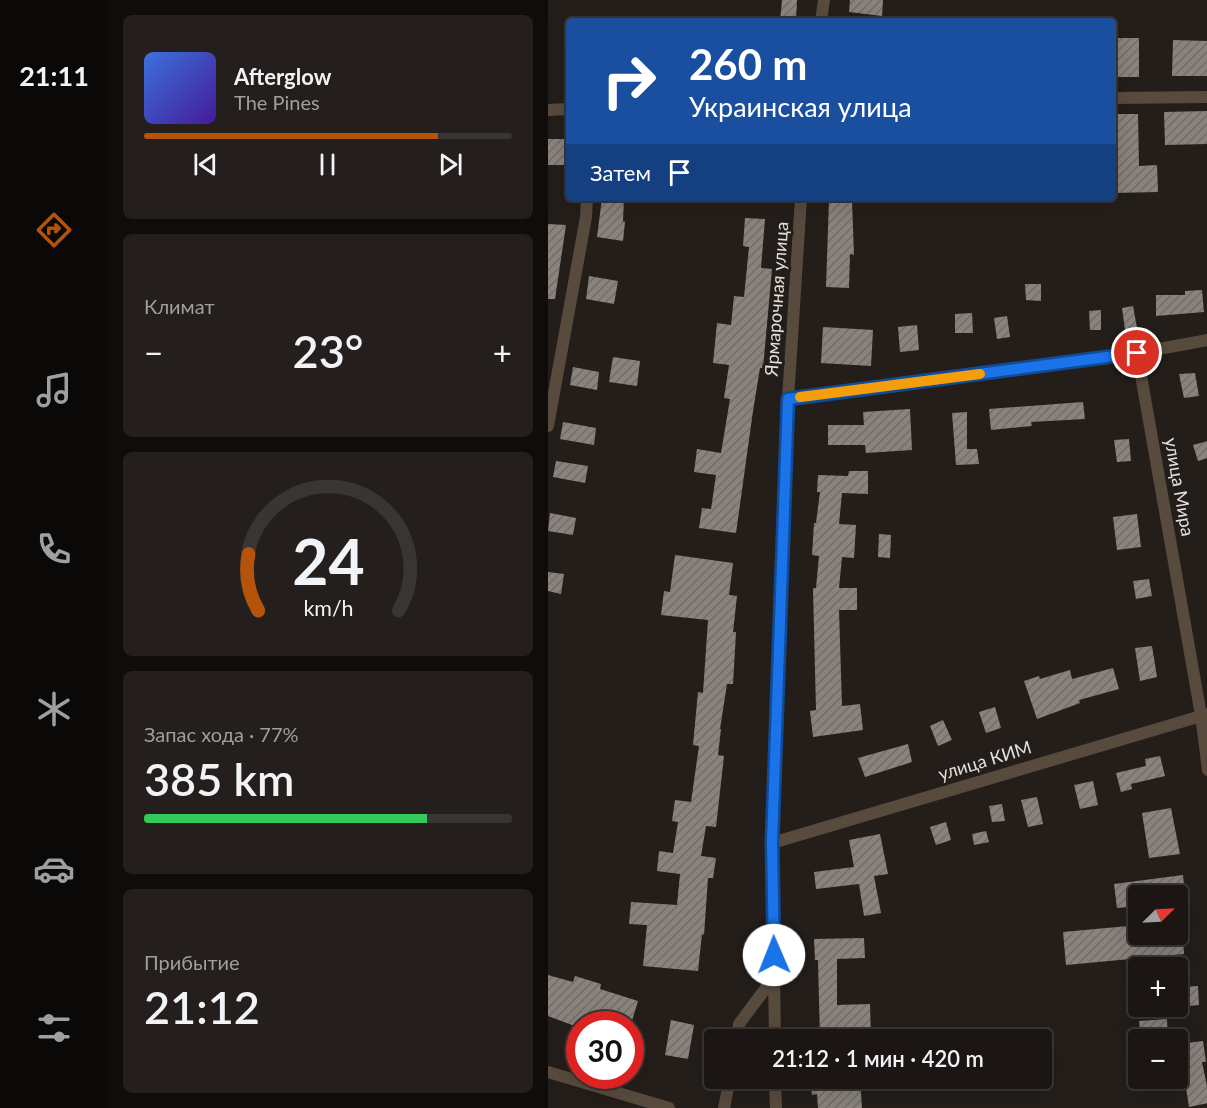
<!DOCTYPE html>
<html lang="ru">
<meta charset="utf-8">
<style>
body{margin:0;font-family:Lato,sans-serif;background:#241f1d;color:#f1f3f6;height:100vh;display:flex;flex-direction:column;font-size:22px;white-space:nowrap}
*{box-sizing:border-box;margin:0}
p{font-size:20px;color:#a09fa0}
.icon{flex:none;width:33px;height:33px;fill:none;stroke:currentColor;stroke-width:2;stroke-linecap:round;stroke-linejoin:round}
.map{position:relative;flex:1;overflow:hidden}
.drawer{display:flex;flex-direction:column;gap:15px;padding:15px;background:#0f0c0b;width:440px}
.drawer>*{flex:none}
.hud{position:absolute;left:18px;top:18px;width:550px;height:183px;border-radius:6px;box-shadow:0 6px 24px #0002,0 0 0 2px #393534;background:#1a4fa0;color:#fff;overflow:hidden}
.needle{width:39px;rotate:66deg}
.controls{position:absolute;left:580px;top:885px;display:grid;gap:12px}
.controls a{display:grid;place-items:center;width:60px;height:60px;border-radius:6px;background:#1b1614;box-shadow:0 6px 24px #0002,0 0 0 2px #393534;font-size:30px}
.speed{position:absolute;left:18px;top:1011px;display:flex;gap:12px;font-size:30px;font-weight:700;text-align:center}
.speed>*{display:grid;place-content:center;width:78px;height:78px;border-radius:50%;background:#1b1614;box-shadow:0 6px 24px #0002,0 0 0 2px #393534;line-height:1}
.speed .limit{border:9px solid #d22;background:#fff;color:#111}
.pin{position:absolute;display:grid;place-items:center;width:51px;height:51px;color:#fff;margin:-26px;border:3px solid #fff;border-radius:50%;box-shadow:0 2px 6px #0007}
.me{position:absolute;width:66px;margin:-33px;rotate:359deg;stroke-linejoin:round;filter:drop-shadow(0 0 4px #0008)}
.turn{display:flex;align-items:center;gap:21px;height:126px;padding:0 24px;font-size:27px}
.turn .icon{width:78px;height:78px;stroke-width:2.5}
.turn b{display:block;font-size:42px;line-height:51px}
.then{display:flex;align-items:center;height:57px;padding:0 24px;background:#0003;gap:12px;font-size:22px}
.big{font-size:45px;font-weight:600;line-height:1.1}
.drawer .card{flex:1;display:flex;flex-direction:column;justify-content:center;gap:9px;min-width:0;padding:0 21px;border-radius:9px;background:#241f1d}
.drawer .dial{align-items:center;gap:0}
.dial svg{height:156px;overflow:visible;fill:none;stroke:#393534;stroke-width:7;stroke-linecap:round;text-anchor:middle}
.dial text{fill:#f1f3f6;stroke:none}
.song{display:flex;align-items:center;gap:18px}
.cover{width:72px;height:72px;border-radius:9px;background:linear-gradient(135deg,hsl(220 70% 55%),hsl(260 70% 35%))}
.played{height:6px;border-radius:3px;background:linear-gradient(90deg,#b45309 80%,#393534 80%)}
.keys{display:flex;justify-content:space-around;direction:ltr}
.heat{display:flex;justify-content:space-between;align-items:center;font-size:33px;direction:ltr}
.charge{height:9px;border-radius:4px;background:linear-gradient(90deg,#34c759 77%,#393534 0)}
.trip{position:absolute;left:156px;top:1029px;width:348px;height:60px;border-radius:6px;background:#1b1614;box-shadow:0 6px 24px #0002,0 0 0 2px #393534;font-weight:600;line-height:60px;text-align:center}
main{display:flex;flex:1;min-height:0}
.tabs{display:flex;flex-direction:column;width:108px;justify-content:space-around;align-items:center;background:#0b0908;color:#a09fa0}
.tabs .icon{width:42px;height:42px}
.tabs .on{color:#b45309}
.tabs b{font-size:27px;color:#f1f3f6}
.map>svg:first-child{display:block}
.building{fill:url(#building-hatch)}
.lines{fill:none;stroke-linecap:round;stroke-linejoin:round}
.minor{stroke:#594a3e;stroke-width:12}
.route-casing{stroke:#114b97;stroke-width:15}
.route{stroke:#1a73e8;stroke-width:10}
.slow{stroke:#f59e0b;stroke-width:10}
.labels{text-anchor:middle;stroke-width:6;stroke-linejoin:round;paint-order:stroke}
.street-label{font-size:18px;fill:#e4e0dd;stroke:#241e1a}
</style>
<main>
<nav class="tabs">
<b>21:11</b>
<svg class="icon on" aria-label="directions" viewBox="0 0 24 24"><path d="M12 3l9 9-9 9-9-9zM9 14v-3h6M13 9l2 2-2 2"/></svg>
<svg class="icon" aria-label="music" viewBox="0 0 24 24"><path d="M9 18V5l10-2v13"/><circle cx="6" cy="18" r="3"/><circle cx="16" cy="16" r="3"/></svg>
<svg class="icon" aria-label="phone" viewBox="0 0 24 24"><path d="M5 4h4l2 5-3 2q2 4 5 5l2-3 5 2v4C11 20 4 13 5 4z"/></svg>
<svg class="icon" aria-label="climate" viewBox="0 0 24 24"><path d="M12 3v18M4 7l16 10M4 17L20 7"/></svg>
<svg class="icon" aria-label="car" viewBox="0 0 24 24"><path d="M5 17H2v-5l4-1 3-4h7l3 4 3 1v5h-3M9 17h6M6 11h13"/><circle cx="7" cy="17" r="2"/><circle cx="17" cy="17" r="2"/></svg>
<svg class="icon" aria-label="filters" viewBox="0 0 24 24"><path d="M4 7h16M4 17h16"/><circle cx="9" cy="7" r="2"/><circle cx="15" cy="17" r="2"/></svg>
</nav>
<section class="drawer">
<div class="card">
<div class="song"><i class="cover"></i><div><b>Afterglow</b><p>The Pines</p></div></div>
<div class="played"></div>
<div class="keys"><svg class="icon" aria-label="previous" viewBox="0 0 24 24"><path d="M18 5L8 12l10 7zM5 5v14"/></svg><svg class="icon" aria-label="pause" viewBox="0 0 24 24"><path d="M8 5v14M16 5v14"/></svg><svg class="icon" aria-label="next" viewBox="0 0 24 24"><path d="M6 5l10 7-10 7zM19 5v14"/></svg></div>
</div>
<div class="card"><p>Климат</p>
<div class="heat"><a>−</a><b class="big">23°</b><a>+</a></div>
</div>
<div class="card dial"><svg viewBox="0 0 100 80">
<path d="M14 69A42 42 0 1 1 86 69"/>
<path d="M14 69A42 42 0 0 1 9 40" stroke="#b45309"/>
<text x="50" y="56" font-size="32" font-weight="700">24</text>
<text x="50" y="72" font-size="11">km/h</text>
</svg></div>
<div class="card"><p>Запас хода · 77%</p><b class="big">385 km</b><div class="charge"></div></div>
<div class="card"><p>Прибытие</p><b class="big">21:12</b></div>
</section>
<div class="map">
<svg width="660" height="1108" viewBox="0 0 660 1108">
<defs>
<pattern id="building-hatch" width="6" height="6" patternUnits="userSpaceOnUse" patternTransform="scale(1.5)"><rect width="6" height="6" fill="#8a837d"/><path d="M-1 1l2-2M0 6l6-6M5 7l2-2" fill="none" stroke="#726d68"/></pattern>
</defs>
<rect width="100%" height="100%" fill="#241e1a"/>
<!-- building -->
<path class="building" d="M234,0H249L248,21H232Z
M302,0H335L334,16L301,12Z
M566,38H591V77H566Z
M625,40L660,41V76H624Z
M660,111V144L617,145L616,112Z
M566,114H590L591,166L609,165L610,192L566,193Z
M0,139H21V165H0Z
M54,198H76L75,221L77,222L75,241L49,237Z
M281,200L304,201L306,255L302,254L301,288L278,287Z
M197,218L217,219L213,268L224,269L215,368H212L205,411L188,533L151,528L154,508L163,509L168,475L146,472L149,449L173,453L182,399L176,398L181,365L165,363L169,323L183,325L186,296L196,297L201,247L195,246Z
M0,224L18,225L7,299H0Z
M41,276L70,281L66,304L38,299Z
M477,284H493V301L478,300Z
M654,290L656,312L608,316V295H637V291Z
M585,306L589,328L577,330L574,308Z
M553,310V330H542L541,311Z
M424,313L425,333H407V314Z
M459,316L462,337L449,339L446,318Z
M369,325L371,350L352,352L350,327Z
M275,327L325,330L323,366L273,363Z
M65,357L92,361L89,386L61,382Z
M25,367L51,372L49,390L22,385Z
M647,373L651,396L636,398L631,374Z
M535,402L537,419L483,422L484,426L443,430L441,409Z
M362,409L364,450L318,453L317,445H280V425H316L315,412Z
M419,412V449H429L431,464L408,465L404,413Z
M15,422L48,428L46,445L12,439Z
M581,439L583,461L569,462L566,440Z
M660,441V458L650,461L645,445Z
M8,461L40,466L37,483L5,477Z
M301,471H320V494L294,493L291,524L308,525L306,558L294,557L291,588H309V610H291L294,706L312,704L315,730L265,737L262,711L268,710L265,588H268L271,556L264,555L266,523H268L272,492H269L270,475L300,476Z
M2,513L28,518L25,535L0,531Z
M589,514L593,547L569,550L565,517Z
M331,534L343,535L342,558L330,557Z
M127,555L185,563L181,595L189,596L185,632H188L185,684H179L172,729H173L170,755L176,756L168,827L158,826L153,856L168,858L165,878H160L156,935L154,934L150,971L95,966L99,925L81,924L83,902L129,905L132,874L109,871L111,851L125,853L130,822L124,821L127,800L143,802L151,746L145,745L150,692L155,693L160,620L113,615L116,591L122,592Z
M0,572L16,574L13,594L0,591Z
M601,579L604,596L588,599L585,581Z
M604,646L609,677L592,681L587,648Z
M565,668L571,689L531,700L532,703L489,719L476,681L491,676L492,679L522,670L524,679Z
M447,707L453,728L438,733L431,712Z
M395,720L404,740L390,746L382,726Z
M360,744L364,762L317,777L310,758Z
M612,756L617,776L583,784L584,789L573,792L568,773L598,766L597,759Z
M545,781L550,805L532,809L526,785Z
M489,797L495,824L480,827L473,800Z
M454,804L457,821L444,822L441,806Z
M623,808L632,854L601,858L594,813Z
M398,822L403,840L388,845L382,827Z
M438,831L441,842L426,845L424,834Z
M332,834L340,874L326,876L333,913L316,916L311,884L268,889L266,872L306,867L301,840Z
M635,875L637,896H591V906L569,908L566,884Z
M591,925V934H635L636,954L518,965L515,932Z
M316,938L317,958L289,959V1005L322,1004L323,1040H272L270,960H267L266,939Z
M0,975L25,982L27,976L53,984L52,989L90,1001L83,1024H32V1028L0,1016Z
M650,986L651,1005L630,1007V987Z
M619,1019L620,1040H593L591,1021Z
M123,1020L146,1025L140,1059L117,1055Z
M655,1041L658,1062H654L660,1091V1103L641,1107L631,1044Z
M262,1078H312L314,1108H270L269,1094L264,1095Z"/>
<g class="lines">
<!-- minor -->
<path class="minor" d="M273,21L276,0
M566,98L660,97
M0,110L21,109
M589,353L653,715L660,770
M240,399L589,353L660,340
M0,426L38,217L39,198
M224,843L660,714
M189,1040L191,1024L226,977
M227,1040L224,843L240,399L253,198
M0,1072L121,1108
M227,1078L228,1108
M176,1108L182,1078"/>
</g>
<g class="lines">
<!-- route casing -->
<g class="route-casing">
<path id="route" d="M226,955L224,843L240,399L589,353"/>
</g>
<!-- route -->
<use href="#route" class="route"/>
<!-- slow -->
<path class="slow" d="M252,397L432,374"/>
</g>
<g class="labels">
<!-- street labels -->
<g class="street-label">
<text transform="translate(229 299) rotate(-86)" y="6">Ярмарочная улица</text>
<text transform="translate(631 487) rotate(80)" y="6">улица Мира</text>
<text transform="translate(437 761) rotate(-17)" y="6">улица КИМ</text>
</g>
</g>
</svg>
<div class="controls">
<a><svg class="needle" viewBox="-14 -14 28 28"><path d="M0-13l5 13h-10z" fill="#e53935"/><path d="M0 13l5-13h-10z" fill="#a09fa0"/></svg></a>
<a>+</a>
<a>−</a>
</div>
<div class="speed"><div class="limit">30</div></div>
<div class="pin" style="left:589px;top:353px;background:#d93025"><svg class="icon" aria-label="arrive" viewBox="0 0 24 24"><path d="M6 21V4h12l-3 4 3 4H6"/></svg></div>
<svg class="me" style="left:226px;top:955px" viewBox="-20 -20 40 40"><circle r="19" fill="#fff"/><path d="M0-13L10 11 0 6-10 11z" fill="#1a73e8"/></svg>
<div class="trip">21:12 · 1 мин · 420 m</div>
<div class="hud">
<div class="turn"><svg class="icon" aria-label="right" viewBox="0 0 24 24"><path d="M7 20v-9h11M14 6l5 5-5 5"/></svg><div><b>260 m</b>Украинская улица</div></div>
<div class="then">Затем<svg class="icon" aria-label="arrive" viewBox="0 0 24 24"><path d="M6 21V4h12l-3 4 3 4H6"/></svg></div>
</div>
</div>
</main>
